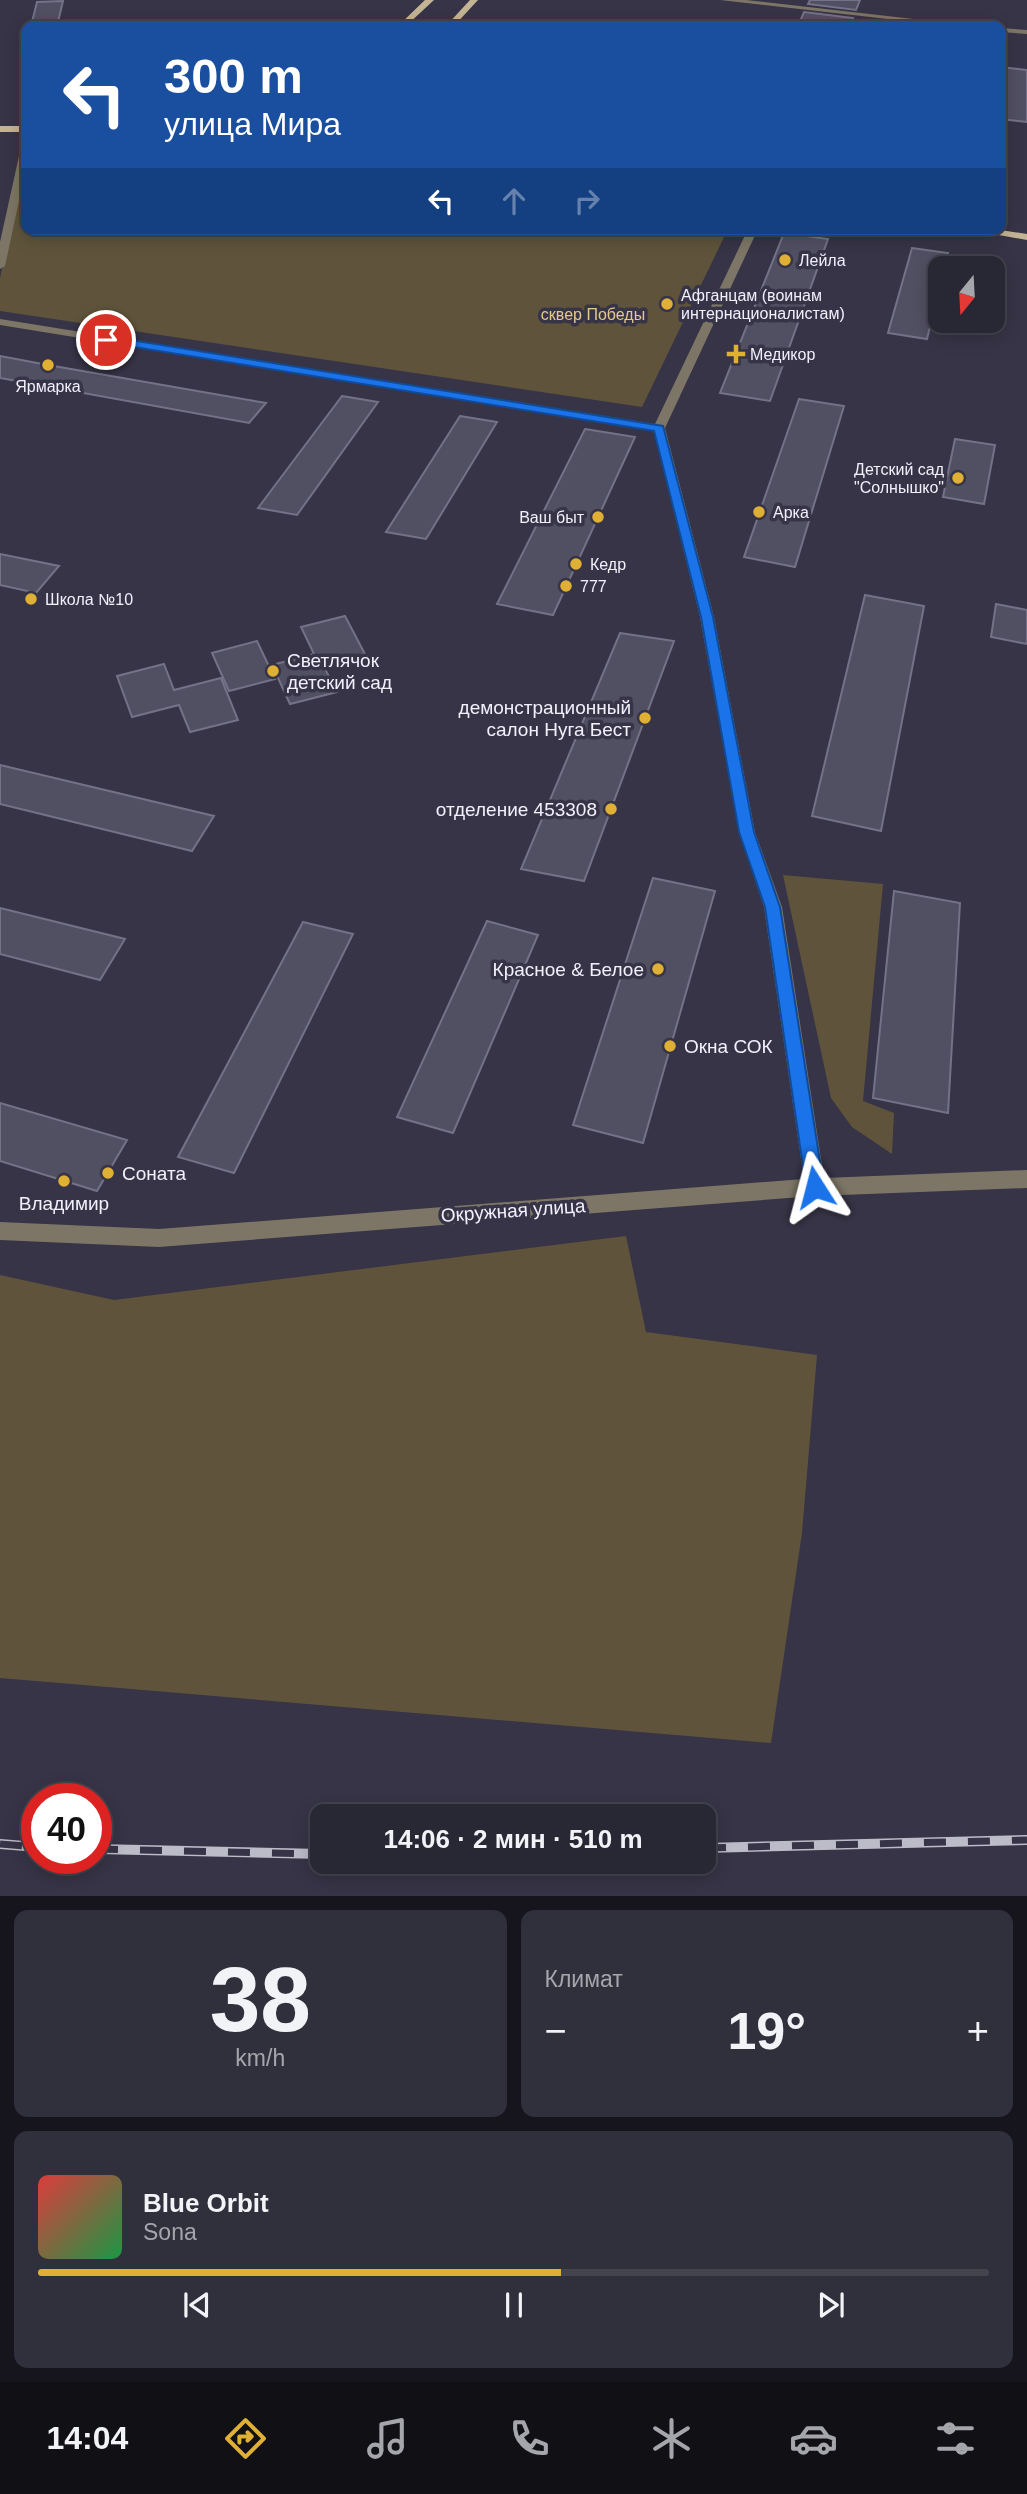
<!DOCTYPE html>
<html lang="ru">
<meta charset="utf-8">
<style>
body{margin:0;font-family:Arial,sans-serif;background:#302f3c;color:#f1f3f6;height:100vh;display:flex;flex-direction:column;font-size:26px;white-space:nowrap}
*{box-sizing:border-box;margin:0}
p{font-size:23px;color:#a5a5ac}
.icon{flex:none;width:38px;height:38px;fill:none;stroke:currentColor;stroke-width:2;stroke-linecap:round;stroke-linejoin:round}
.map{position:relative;height:1896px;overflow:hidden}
.sheet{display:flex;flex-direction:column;gap:14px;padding:14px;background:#16151d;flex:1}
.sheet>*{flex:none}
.guide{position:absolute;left:21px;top:21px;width:985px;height:214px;border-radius:14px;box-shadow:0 4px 18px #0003,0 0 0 2px #44444f;background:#1a4fa0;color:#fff;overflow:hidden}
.needle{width:46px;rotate:198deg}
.tools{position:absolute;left:928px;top:256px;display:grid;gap:14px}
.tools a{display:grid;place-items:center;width:77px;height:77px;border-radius:14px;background:#282734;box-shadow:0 4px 18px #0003,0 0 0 2px #44444f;font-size:35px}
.speed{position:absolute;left:21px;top:1783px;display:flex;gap:14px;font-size:35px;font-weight:700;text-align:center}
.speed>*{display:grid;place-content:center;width:91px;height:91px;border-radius:50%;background:#282734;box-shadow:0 4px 18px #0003,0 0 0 2px #44444f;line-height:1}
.speed .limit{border:10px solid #d22;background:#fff;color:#111}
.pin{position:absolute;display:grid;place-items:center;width:60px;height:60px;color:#fff;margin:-30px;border:4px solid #fff;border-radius:50%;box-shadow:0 2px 7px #0007}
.me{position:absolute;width:77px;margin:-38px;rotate:351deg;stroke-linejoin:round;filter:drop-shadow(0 0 5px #0008)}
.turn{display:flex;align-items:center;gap:24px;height:147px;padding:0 28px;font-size:32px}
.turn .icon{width:91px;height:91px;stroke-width:2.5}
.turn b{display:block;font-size:49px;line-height:60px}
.lanes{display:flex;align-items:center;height:66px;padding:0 28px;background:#0003;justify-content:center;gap:35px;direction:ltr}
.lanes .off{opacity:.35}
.big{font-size:52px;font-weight:700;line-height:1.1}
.sheet .tile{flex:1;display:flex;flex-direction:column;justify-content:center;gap:10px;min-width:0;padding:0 24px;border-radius:14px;background:#302f3c}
.sheet .dial{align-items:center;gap:0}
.dial b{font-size:91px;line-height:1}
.song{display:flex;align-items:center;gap:21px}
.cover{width:84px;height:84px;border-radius:10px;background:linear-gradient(135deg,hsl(0 70% 55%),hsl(140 70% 35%))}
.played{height:7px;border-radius:4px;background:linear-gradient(90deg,#dfb034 55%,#44444f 55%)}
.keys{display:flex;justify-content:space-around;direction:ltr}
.heat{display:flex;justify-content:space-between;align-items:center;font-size:38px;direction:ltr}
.sheet .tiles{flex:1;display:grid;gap:14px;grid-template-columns:1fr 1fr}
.tile:last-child{grid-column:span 2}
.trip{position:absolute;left:310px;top:1804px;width:406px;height:70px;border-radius:14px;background:#282734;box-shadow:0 4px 18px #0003,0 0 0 2px #44444f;font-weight:700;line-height:70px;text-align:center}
.tab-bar{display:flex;height:112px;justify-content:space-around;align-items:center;background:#101015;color:#a5a5ac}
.tab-bar .icon{width:49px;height:49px}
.tab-bar .current{color:#dfb034}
.tab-bar b{font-size:32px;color:#f1f3f6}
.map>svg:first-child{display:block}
.green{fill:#5f543b}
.building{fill:#514f62;stroke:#747287;stroke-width:2}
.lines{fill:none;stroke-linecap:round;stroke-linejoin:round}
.minor{fill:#7d7666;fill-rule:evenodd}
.major{fill:#c3b494;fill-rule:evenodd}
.rail-casing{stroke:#bcbbc8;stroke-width:10}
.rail{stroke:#363446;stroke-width:7;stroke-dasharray:22;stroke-linecap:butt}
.route{fill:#1a73e8;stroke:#114b97;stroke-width:2}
.poi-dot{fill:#dfb034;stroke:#363446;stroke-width:2.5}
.labels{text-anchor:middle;stroke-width:7;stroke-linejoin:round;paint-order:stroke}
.far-poi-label{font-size:16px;fill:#f1f0fc;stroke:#363446;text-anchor:start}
.far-park-label{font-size:16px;fill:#e5c98b;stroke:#363446}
.poi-label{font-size:19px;fill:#f1f0fc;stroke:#363446;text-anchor:start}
.street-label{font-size:19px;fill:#f1f0fc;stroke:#363446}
</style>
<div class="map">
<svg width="1027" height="1896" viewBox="0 0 1027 1896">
<rect width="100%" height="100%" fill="#363446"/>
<!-- green -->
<path class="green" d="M26,155V229H728L642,407L0,311V278Z
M783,875L883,884L863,1101L894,1113L892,1154L852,1127L831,1098Z
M626,1236L646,1332L817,1355L802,1533L771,1743L0,1678V1275L114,1300Z"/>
<!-- building -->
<path class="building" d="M810,0H860L856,10L808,4Z
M63,1L57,26H31L37,2Z
M804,12L853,18L849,26H798Z
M1001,67L1027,70V122L1001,119Z
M784,233L828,239L770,401L720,393Z
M912,248L948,253L944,268H940V285L927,339L888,333Z
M0,356L48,365L266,403L249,423L0,378Z
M342,396L378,402L297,515L258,508Z
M799,399L844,406L795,567L744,557Z
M460,416L497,422L426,539L386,532Z
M585,429L635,437L553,615L497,604Z
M955,439L995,445L984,504L943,497Z
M0,554L59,566L36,593L0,585Z
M865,595L924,606L881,831L812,816Z
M996,604L1027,610V644L991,637Z
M345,616L365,654L323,665L337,692L290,704L272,665L314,654L301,627Z
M620,633L674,641L584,881L521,869Z
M257,641L275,679L229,691L212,653Z
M164,664L174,690L221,678L238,720L190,732L179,705L132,717L117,676Z
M0,765L214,816L192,851L0,804Z
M653,878L715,891L643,1143L573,1125Z
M894,891L960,903L948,1113L873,1098Z
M0,908L125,939L100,980L0,954Z
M487,921L538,935L453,1133L397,1117Z
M303,922L353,934L234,1173L178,1157Z
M0,1103L127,1140L97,1191L0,1161Z"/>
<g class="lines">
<!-- minor -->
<path class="minor" d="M720,0H746L975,26H950Z
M1001,28L1027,30V34L1001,32Z
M26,144V168L5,266L0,269V242L21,147Z
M748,229H758L665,428L714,617L755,832L782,907L824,1178L1027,1170V1188L815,1196L159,1247L0,1240V1222L159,1229L804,1179L764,907L739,832L700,617L654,431L0,325V319L655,424Z"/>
<!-- major -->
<path class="major" d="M425,0H434L406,26H398Z
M470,0H478L454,26H446Z
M0,126H26V132H0Z
M966,229H994L1027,234V240Z"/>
<!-- rail casing -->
<g class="rail-casing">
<path id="rail" d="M0,1844L37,1847
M704,1848L1027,1840
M96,1849L322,1854"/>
</g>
<!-- rail -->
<use href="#rail" class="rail"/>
</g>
<!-- route -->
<path class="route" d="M106,336L663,426L713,617L754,832L780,907L824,1187L822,1193L815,1195L809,1193L806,1187L765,907L739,832L701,617L654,431L103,342V337Z"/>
<!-- markers -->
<g class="poi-dot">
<circle cx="785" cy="260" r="7"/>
<circle cx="667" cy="304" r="7"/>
<path d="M732.5 343.5h7v7h7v7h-7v7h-7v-7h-7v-7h7z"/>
<circle cx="48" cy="365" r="7"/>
<circle cx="958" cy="478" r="7"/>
<circle cx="759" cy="512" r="7"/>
<circle cx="598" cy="517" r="7"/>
<circle cx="576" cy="564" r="7"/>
<circle cx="566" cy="586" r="7"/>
<circle cx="31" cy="599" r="7"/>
<circle cx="273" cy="671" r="7"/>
<circle cx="645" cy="718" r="7"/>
<circle cx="611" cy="809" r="7"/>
<circle cx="658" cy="969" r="7"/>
<circle cx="670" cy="1046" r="7"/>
<circle cx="108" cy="1173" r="7"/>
<circle cx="64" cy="1181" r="7"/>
</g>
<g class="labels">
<!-- far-poi labels -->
<g class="far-poi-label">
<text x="799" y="266">Лейла</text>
<text x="681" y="301">Афганцам (воинам<tspan x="681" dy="18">интернационалистам)</tspan></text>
<text x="750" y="360">Медикор</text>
<text x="48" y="392" text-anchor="middle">Ярмарка</text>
<text x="944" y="475" text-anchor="end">Детский сад<tspan x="944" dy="18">"Солнышко"</tspan></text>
<text x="773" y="518">Арка</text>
<text x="584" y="523" text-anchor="end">Ваш быт</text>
<text x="590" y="570">Кедр</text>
<text x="580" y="592">777</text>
<text x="45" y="605">Школа №10</text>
</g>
<!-- far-park labels -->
<g class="far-park-label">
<text x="593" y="320">сквер Победы</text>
</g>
<!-- poi labels -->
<g class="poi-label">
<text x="287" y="667">Светлячок<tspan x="287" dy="22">детский сад</tspan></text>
<text x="631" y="714" text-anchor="end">демонстрационный<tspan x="631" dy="22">салон Нуга Бест</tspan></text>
<text x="597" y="816" text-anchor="end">отделение 453308</text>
<text x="644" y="976" text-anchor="end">Красное &amp; Белое</text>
<text x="684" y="1053">Окна СОК</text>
<text x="122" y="1180">Соната</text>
<text x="64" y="1210" text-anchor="middle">Владимир</text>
</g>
<!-- street labels -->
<g class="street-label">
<text transform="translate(513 1210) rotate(-4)" y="7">Окружная улица</text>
</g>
</g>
</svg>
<div class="tools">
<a><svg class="needle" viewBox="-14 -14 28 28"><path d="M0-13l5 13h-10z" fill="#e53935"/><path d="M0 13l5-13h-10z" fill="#a5a5ac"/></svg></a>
</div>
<div class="speed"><div class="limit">40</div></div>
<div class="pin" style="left:106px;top:340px;background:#d93025"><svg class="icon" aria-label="arrive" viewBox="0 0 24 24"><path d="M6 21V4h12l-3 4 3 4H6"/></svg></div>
<svg class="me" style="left:815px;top:1187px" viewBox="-20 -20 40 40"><path d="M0-17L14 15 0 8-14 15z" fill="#1a73e8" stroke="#fff" stroke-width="4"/></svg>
<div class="trip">14:06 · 2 мин · 510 m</div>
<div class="guide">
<div class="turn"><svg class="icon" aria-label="left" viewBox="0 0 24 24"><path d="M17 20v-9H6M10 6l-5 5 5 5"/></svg><div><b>300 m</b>улица Мира</div></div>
<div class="lanes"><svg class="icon" aria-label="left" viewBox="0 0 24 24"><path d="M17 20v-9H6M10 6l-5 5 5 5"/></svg><svg class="icon off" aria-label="ahead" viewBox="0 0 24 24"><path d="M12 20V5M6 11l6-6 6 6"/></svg><svg class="icon off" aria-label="right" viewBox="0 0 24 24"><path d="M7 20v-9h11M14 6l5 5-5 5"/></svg></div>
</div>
</div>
<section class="sheet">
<div class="tiles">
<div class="tile dial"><b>38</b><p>km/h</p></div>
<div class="tile"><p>Климат</p>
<div class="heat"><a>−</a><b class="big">19°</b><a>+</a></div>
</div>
<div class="tile">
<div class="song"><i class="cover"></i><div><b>Blue Orbit</b><p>Sona</p></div></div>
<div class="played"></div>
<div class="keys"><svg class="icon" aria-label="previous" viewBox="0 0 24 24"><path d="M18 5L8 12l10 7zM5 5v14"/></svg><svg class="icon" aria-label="pause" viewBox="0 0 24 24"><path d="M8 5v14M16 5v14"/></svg><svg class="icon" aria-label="next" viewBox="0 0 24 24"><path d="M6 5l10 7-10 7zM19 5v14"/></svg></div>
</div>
</div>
</section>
<nav class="tab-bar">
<b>14:04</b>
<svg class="icon current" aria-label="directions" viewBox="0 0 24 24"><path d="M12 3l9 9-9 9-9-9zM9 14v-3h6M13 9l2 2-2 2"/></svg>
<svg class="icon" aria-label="music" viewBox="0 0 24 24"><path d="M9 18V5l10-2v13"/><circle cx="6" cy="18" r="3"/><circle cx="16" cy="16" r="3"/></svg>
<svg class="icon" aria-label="phone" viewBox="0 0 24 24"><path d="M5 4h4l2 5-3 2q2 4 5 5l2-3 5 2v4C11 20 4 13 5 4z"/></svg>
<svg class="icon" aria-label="climate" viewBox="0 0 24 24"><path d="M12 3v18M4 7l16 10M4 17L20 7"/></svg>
<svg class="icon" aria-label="car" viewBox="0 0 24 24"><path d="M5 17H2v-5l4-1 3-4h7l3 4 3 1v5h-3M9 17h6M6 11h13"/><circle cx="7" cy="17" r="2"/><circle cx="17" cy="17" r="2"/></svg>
<svg class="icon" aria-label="filters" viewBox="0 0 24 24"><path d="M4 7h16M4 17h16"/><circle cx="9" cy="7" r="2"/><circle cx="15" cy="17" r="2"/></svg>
</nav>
